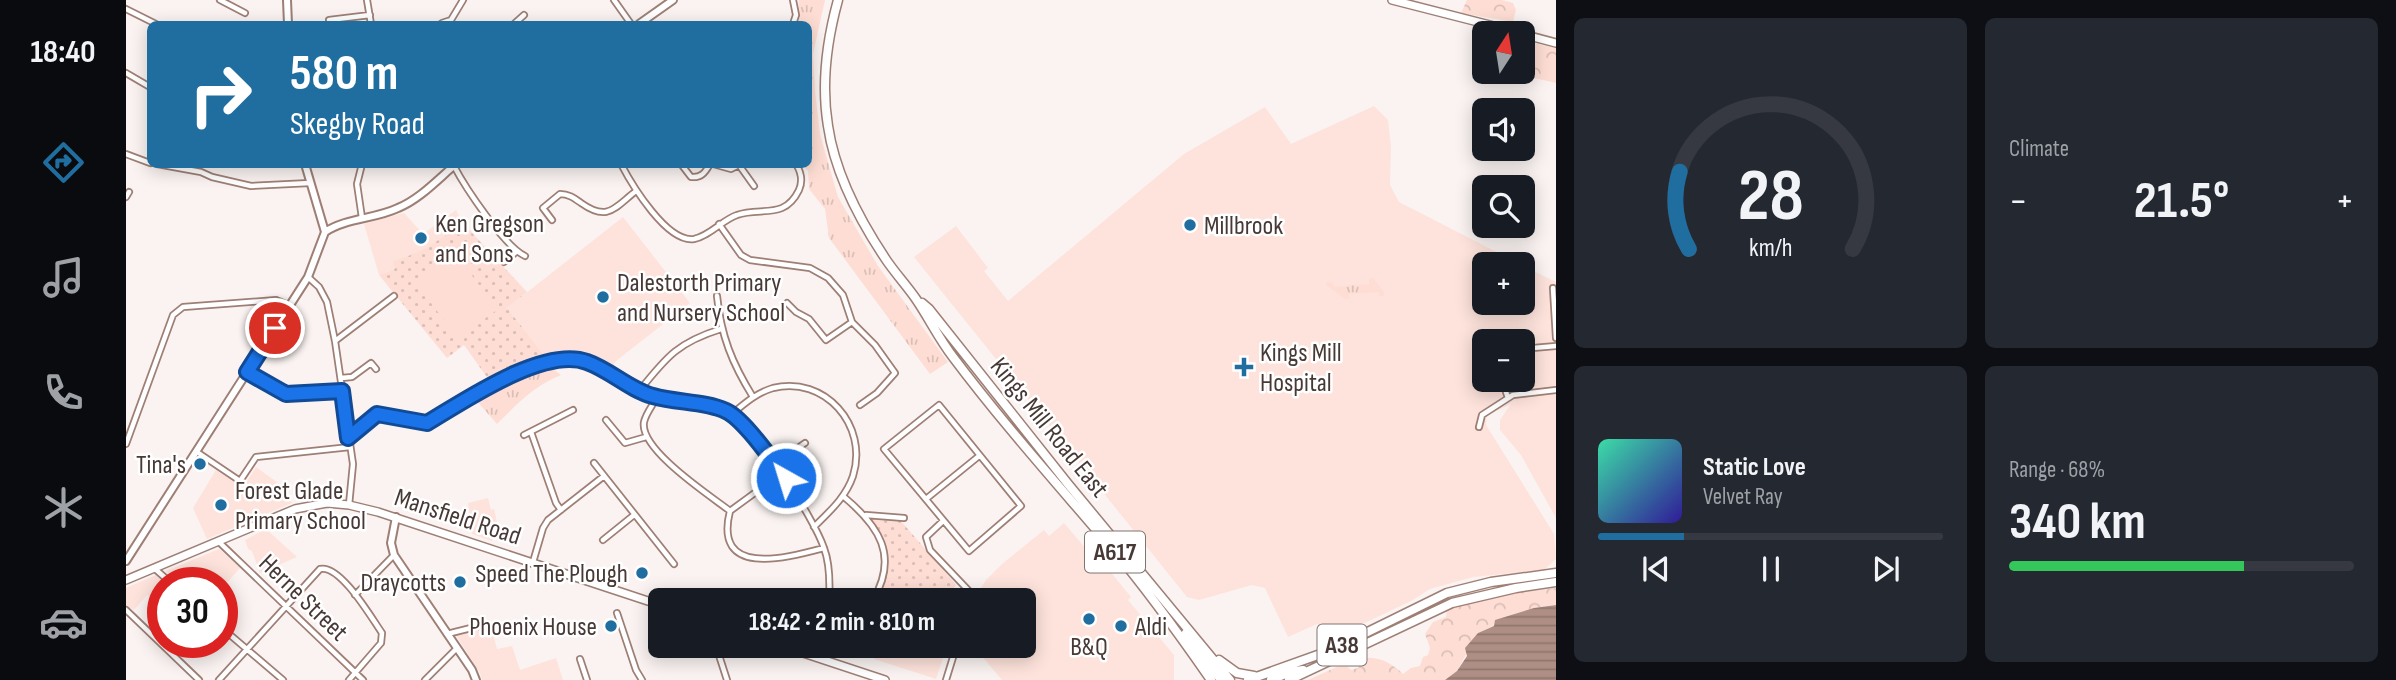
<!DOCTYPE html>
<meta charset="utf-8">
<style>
body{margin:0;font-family:"Sofia Sans Condensed",sans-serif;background:#242831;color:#f1f3f6;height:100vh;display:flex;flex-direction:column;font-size:26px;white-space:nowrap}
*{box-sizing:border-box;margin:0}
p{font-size:23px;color:#9ea1a6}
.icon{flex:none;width:38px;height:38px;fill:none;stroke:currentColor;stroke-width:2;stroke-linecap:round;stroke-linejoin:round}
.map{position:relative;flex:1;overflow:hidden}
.panel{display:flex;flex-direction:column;gap:18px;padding:18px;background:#0d0f14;width:840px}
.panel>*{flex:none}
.hud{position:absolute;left:21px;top:21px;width:665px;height:147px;border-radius:10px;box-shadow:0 4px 18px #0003;background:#206ea0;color:#fff;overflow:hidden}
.needle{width:46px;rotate:12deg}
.controls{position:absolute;left:1346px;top:21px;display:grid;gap:14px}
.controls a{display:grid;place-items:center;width:63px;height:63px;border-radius:10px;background:#171b24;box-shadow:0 4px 18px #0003;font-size:35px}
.speed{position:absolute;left:21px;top:567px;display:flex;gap:14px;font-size:35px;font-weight:700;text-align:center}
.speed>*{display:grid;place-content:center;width:91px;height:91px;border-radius:50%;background:#171b24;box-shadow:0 4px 18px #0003;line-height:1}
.speed .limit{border:10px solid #d22;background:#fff;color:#111}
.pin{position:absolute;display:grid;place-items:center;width:60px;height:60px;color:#fff;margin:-30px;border:4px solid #fff;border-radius:50%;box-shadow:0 2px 7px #0007}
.me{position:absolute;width:77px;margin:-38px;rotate:321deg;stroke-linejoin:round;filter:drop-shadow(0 0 5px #0008)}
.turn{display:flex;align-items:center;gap:24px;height:147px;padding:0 28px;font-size:32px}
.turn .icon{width:91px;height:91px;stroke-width:2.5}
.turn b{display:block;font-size:49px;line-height:60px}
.big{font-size:52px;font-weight:700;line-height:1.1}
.panel .tile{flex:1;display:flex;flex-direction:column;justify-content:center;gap:10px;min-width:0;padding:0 24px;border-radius:10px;background:#242831}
.panel .dial{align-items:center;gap:0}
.dial svg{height:182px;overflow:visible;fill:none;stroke:#363941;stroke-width:7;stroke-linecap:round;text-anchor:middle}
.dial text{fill:#f1f3f6;stroke:none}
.song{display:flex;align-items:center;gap:21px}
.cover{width:84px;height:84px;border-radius:10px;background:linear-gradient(135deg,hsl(160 70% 55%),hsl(250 70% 35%))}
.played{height:7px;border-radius:4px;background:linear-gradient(90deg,#206ea0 25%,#363941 25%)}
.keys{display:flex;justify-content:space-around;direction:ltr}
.heat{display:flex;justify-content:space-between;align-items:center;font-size:38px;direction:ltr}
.charge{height:10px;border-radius:5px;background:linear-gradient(90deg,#34c759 68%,#363941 0)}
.panel .tiles{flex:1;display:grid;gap:18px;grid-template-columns:repeat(2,1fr)}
.trip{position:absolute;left:522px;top:588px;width:388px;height:70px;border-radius:10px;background:#171b24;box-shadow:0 4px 18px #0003;font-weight:700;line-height:70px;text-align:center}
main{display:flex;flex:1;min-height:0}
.menu{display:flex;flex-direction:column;width:126px;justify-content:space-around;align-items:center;background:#090b0e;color:#9ea1a6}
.menu .icon{width:49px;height:49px}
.menu .active{color:#206ea0}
.menu b{font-size:32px;color:#f1f3f6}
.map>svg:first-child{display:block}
.built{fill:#fde3db;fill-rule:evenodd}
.grass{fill:url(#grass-tufts)}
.forest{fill:url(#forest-crowns)}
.park{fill:url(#park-dots)}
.pitch{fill:#feded4}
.water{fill:url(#water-rules)}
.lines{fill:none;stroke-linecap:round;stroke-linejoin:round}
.minor-casing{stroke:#9e7f75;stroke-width:8}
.tertiary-casing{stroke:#9e7f75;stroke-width:10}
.secondary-casing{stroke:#9e7f75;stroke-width:10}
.trunk-casing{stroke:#9e7f75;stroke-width:11}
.minor{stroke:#fff;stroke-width:4.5}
.tertiary{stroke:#fff;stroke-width:6}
.secondary{stroke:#fff;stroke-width:7}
.trunk{stroke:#fff;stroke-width:8}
.route-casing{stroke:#114b97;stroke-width:18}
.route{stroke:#1a73e8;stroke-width:12}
.poi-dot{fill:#206ea0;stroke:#fff;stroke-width:2.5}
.labels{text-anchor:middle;stroke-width:5;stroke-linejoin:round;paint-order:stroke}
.shield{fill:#fff;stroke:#7e7472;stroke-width:2}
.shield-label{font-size:24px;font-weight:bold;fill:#473935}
.poi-label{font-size:26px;fill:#473935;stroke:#fff;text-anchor:start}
.street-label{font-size:26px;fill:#473935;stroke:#fff}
</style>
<main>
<nav class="menu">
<b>18:40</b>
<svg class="icon active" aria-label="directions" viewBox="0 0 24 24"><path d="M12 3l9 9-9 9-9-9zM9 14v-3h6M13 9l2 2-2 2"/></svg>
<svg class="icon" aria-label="music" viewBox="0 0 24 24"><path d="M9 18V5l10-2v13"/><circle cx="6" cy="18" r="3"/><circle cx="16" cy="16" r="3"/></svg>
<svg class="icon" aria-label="phone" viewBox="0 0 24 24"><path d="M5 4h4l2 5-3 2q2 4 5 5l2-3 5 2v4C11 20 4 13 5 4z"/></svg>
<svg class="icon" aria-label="climate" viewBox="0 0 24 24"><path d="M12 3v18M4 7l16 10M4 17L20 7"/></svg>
<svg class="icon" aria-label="car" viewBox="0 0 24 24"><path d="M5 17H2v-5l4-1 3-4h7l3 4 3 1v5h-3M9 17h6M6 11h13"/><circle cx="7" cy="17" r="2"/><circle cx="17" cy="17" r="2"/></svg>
</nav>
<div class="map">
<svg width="1430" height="680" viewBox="0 0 1430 680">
<defs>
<pattern id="grass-tufts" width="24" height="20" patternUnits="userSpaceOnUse" patternTransform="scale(1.75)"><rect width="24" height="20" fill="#feded4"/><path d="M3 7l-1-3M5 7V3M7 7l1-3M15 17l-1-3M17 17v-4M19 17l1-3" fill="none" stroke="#dbbfb7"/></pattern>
<pattern id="forest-crowns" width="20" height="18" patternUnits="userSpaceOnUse" patternTransform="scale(1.75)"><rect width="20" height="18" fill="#feded4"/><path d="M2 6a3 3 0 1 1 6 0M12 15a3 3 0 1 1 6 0" fill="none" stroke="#dbbfb7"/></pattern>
<pattern id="park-dots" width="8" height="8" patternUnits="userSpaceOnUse" patternTransform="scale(1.75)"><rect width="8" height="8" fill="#feded4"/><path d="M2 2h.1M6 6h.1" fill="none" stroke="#dbbfb7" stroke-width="1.8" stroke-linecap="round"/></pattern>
<pattern id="water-rules" width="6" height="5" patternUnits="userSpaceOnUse" patternTransform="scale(1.75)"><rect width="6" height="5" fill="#af8f85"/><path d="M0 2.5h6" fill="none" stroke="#90766e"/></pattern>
</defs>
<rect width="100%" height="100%" fill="#faf3f1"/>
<!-- built -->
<path class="built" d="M1248,106L1262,120L1265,147L1264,185L1273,202L1394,264H1358V303H1396L1397,266L1430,282V518L1395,455L1374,430V420L1385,404L1361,415L1360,425L1428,534L1430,559L1418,570L1347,577L1304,589L1285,601L1209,637L1200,634L1191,624L1162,637L1139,588L1126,585L1073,600L1061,597L788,257L830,226L862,268L858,271L882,301L1058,154L1139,107L1165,144ZM1358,341H1396V380H1358Z
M330,210L336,222L312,242L285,256L268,261L269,269L253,275L238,224L278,213L297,234Z
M497,217L564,303L490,361L485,368L450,353L419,356L381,308Z
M130,467L152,483L166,503L81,539L67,508L90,470L117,488Z
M362,498L365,510L368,509L372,527L366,541L346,534L342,503Z
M938,523L961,550L965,548L1005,597L1002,600L1048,655V680H876L855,655L834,648V646H898V600H847L860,580L876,564L918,530L923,536Z
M140,529L171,557L134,573L126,551L122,549L119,540Z
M93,549L114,568L97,587L96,583H91L83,575L78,580L71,575L64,583H53L40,571Z
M30,575L39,583H37V596L31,603L21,595L8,610L5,608L0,614V588Z
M363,619L371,649L386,646L394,670L430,658L437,680H356L354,673L326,629Z
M753,646H821L810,679L748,659Z"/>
<!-- grass -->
<path class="grass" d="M673,0H699L687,54L689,91L694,134L712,197L752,266L822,362L804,374L703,238L699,209L683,189L682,171L677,165L682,164V24H671Z
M1247,278L1258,292V296H1253V292L1223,294V299H1219L1200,285V283L1207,282L1208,287L1243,284V279Z
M423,366L435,375C408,386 391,404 371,424L349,399L386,380Z"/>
<!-- forest -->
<path class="forest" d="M1341,0H1376L1387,3L1390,10L1387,22L1335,13Z
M1403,42L1430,48V83L1404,77Z
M1430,588V605L1408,608L1352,633L1331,671L1319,680H1182L1213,666H1221L1225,670L1232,668L1237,658C1253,656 1266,663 1277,674L1285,668L1294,666L1297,657L1302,655L1304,648L1299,634L1307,622L1320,617L1321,610L1374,595Z"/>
<!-- park -->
<path class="park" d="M336,222L401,292L381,308L419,356L363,380L338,345L321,358L253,275L269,269L267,261C295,253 314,241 336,222Z
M749,517L774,520L827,581L830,585L820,600H812C803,591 788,592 776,592L770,596V600H753C766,567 765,550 746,520Z"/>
<!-- pitch -->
<path class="pitch" d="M329,252L371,310L331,338L289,281Z"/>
<!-- water -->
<path class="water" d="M1430,605V680H1319L1331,671L1341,656L1339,648L1352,633L1368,626L1369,620L1408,608Z"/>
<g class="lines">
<!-- minor casing -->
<g class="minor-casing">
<path id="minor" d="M94,0L119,13
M241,0L245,24
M488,0L505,24
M0,9L30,24
M203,20L244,15
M316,23L325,20L337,0
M388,24L398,15
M667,24L670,15L667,0
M0,73L24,87
M0,154L24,163
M31,164L75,172L86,177L125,186L184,183
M495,164C506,185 541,243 568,239C584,236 596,220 611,215C634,206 658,221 673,190C677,181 675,172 670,164
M555,164L565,177C575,178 579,173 584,164
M587,164L605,169L613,165L628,186
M328,166C339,187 378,246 399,256
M0,197L3,192
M236,218L231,184L236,164
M426,220L417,208L434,194C443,194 448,198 455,203C482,222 488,208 510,191
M593,224L615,255L624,260L684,268L702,278L717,295L726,322L749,345L769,373L751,393L734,405
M378,262L390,252
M182,277L193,287L201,302L209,341L227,464L223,505
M1427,288L1430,338
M591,296C595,336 606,363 627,397
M661,303L670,312L683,319L700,340L726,322
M209,341L268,296
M1396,349L1430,346
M121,372L160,394L216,392
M215,378L226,377L245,363L250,369
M1379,380L1378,386L1382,398
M514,390C541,356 553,342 595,329
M531,397C527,405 520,413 518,422C513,449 583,495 604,511
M813,405L895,506L843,551L758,449Z
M606,414C618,404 630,393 647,388C698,375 743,425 727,476C720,497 704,511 688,527
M480,420L499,443L520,437
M1353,427L1356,415L1387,395L1430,390
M405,432L430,503L435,510
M398,435L447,410
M222,438L251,414L301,423C337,402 403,356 445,358C473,360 497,383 522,394C545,405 575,400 600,411C627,422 688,518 698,548C704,564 704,583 703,600
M0,444L47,315L57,307L150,300L164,306
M71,452L114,481L130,457L224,447
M468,463L548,564
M649,464L679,443
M656,473L604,511C587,578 660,558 698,548
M718,497C753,526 773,556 747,600
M800,499L853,456
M740,515L778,518
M817,521L800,537L804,550L844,592L840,600
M477,540L508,515
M93,542L237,680
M407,562L417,528L422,520L478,476
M28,568L45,583
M229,595L268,555
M0,610L73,680
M491,613L510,670L516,680
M96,628L157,680
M321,634L361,624
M590,646L601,680
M686,656L690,646
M454,659L461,680
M93,680L194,569C214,564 245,617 256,633L255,643L223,680
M299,680L331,648
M820,680L828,654V646"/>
</g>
<!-- tertiary casing -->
<g class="tertiary-casing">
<path id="tertiary" d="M161,0L162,24
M513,24L547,0
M179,164L199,232
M270,517L265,543L268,555L346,670L350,680
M0,561L182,277L199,232C220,218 249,219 272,208C294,199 312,179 330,164"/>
</g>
<!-- secondary casing -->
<g class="secondary-casing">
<path id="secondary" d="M1266,0L1395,33
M1396,34L1430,43
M0,580L169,509L201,503L223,505L252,512L534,605
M656,646L759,680"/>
</g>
<!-- trunk casing -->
<g class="trunk-casing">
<path id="trunk" d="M712,0C701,40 695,84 702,126C709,174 734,221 761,261C770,274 781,286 790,299C803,318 813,339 827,357C878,425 935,488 990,553C1024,593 1055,637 1085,680
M796,303L803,309L942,484L1104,680
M1060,633L1095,680
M1093,660L1111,673L1128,676
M1122,680L1203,651L1321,593L1365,582L1430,573
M1145,680L1164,672L1177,670
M1163,680L1326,603L1390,588L1430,582"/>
</g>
<!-- minor -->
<use href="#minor" class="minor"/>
<!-- tertiary -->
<use href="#tertiary" class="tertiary"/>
<!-- secondary -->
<use href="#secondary" class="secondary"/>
<!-- trunk -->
<use href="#trunk" class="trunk"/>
</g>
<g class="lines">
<!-- route casing -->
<g class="route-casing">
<path id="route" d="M149,328L121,372L160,394L216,391L222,438L251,414L301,423C338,401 418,346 461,362C484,370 504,390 527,396C551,403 578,401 600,411C618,419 647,462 660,478"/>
</g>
<!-- route -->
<use href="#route" class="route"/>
</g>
<!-- markers -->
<g class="poi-dot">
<circle cx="1064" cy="225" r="7"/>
<circle cx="295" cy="238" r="7"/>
<circle cx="477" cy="297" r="7"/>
<path d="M1114.5 356.5h7v7h7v7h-7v7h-7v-7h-7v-7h7z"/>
<circle cx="74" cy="464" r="7"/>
<circle cx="95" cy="505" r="7"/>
<circle cx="516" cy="573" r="7"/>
<circle cx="334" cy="582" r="7"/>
<circle cx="963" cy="619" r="7"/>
<circle cx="485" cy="626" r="7"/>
<circle cx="995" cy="626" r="7"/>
</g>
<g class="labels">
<!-- shield labels -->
<g class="shield">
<rect x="959" y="531.5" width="60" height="41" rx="5"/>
<rect x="1191.5" y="624.5" width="49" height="41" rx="5"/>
</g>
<g class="shield-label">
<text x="989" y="560">A617</text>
<text x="1216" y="653">A38</text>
</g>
<!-- poi labels -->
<g class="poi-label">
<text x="309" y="232">Ken Gregson<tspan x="309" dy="30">and Sons</tspan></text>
<text x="1078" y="234">Millbrook</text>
<text x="491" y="291">Dalestorth Primary<tspan x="491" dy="30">and Nursery School</tspan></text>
<text x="1134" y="361">Kings Mill<tspan x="1134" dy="30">Hospital</tspan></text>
<text x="60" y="473" text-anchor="end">Tina's</text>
<text x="109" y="499">Forest Glade<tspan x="109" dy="30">Primary School</tspan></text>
<text x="502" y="582" text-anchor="end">Speed The Plough</text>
<text x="320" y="591" text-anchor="end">Draycotts</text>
<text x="471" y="635" text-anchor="end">Phoenix House</text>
<text x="1009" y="635">Aldi</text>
<text x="963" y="655" text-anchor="middle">B&amp;Q</text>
</g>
<!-- street labels -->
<g class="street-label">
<text transform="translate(924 427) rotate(51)" y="9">Kings Mill Road East</text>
<text transform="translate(332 516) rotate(18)" y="9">Mansfield Road</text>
<text transform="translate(178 597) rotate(44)" y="9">Herne Street</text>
</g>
</g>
</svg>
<div class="controls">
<a><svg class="needle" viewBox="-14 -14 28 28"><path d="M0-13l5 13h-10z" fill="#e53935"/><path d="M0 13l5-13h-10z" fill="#9ea1a6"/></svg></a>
<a><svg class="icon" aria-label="sound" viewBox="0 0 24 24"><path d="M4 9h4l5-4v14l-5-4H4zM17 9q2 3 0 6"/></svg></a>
<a><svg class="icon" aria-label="search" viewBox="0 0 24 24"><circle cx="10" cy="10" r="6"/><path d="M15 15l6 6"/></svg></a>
<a>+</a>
<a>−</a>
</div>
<div class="speed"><div class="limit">30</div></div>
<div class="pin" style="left:149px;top:328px;background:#d93025"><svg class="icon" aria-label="arrive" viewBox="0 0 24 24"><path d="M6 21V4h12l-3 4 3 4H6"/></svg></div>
<svg class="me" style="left:660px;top:478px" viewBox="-20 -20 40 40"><circle r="17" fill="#1a73e8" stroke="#fff" stroke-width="3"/><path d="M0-11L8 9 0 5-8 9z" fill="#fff"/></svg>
<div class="trip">18:42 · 2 min · 810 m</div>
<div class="hud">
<div class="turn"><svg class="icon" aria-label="right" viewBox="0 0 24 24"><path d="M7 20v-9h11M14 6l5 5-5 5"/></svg><div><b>580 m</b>Skegby Road</div></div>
</div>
</div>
<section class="panel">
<div class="tiles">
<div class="tile dial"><svg viewBox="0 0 100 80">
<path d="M14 69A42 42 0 1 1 86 69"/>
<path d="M14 69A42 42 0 0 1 10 35" stroke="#206ea0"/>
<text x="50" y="56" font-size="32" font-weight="700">28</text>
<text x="50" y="72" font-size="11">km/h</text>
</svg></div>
<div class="tile"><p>Climate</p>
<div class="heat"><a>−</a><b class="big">21.5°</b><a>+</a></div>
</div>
<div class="tile">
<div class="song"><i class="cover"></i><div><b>Static Love</b><p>Velvet Ray</p></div></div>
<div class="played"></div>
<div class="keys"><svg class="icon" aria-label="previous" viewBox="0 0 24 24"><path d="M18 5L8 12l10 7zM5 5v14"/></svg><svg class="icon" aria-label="pause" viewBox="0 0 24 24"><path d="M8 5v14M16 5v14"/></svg><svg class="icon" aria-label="next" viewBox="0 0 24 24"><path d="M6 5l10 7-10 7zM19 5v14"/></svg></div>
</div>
<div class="tile"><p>Range · 68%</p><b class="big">340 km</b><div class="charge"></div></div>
</div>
</section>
</main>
